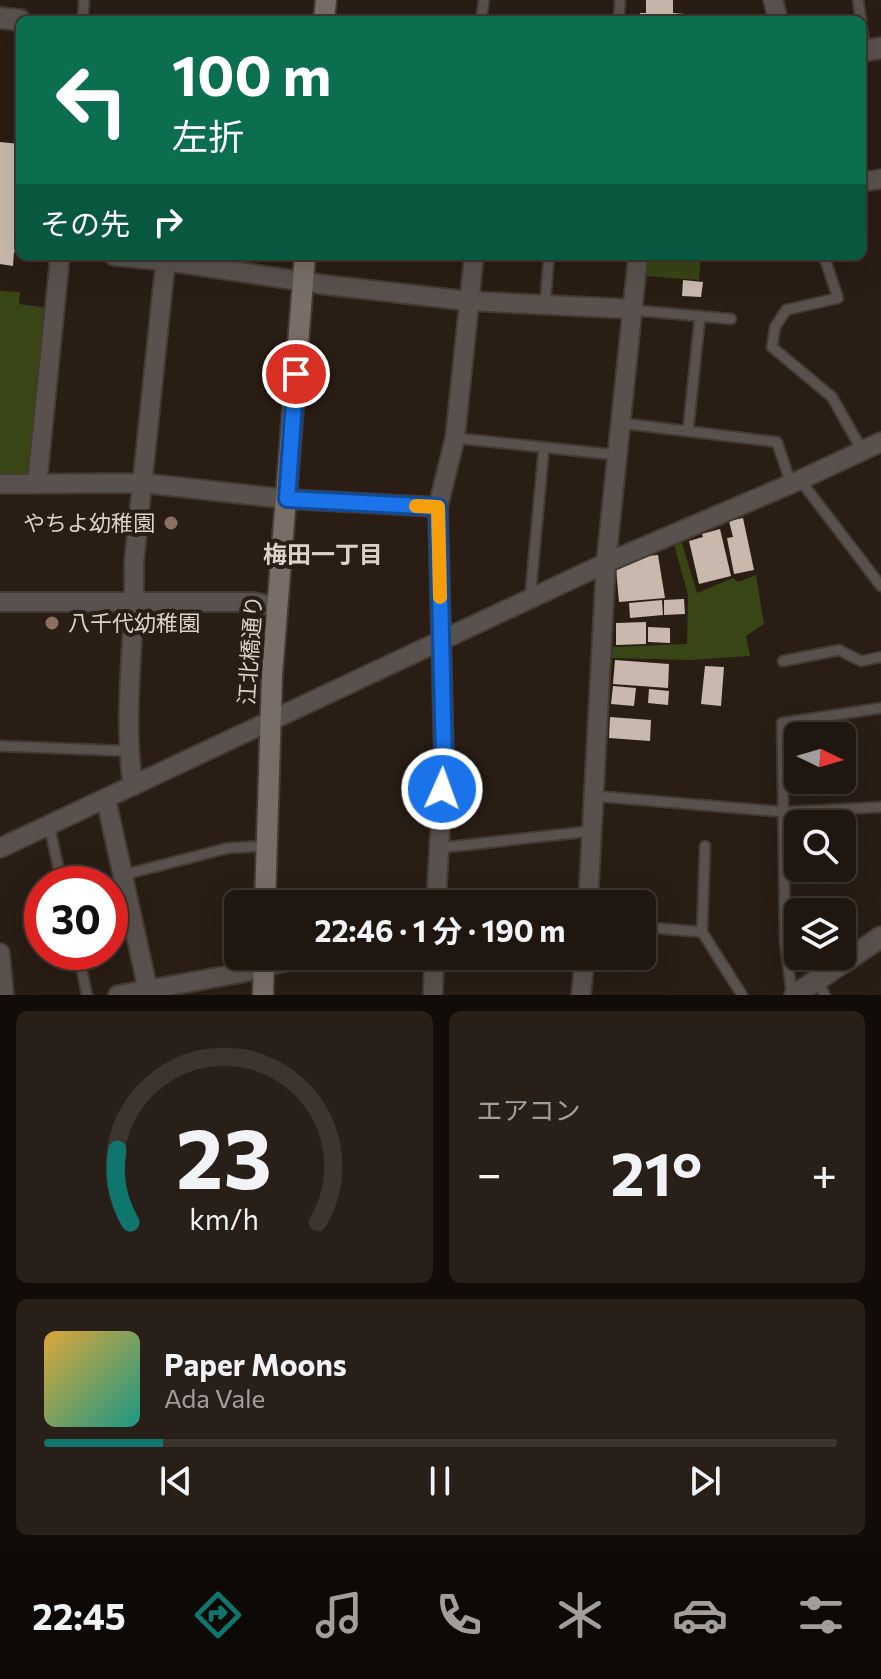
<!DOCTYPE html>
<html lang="ja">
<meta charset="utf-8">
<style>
body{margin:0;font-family:Commissioner,"Noto Sans JP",sans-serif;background:#271f18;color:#f1f3f6;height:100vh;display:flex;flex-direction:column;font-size:30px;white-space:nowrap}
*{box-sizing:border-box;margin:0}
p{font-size:26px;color:#a19f9e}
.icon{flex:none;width:44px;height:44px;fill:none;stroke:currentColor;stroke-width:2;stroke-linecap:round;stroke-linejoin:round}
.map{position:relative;height:995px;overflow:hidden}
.details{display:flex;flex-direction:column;gap:16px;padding:16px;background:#110c08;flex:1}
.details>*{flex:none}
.hud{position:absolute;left:16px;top:16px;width:850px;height:244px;border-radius:12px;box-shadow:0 8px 32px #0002,0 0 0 2px #3c352f;background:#0b6e4f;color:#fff;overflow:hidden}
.needle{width:52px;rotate:95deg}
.buttons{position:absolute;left:784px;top:722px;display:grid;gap:16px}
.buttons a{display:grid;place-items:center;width:72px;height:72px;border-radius:12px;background:#1f160f;box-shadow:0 8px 32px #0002,0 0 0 2px #3c352f;font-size:40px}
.speed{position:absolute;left:24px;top:866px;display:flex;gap:16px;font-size:40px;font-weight:700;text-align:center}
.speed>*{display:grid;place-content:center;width:104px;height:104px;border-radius:50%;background:#1f160f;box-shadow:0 8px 32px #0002,0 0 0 2px #3c352f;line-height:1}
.speed .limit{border:12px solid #d22;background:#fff;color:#111}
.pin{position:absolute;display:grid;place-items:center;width:68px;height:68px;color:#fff;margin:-34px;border:4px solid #fff;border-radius:50%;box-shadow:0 2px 8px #0007}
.me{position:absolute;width:88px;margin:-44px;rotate:2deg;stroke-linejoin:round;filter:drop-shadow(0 0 6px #0008)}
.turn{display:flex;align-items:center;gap:28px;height:168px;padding:0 24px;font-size:36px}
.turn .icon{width:104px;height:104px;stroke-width:2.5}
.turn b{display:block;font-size:56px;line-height:68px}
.then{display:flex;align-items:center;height:76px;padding:0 24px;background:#0003;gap:16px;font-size:30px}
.big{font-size:60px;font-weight:700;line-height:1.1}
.details .card{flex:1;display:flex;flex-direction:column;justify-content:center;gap:12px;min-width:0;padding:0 28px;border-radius:12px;background:#271f18}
.details .dial{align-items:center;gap:0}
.dial svg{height:208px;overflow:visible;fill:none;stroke:#3c352f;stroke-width:7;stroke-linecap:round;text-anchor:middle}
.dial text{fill:#f1f3f6;stroke:none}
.song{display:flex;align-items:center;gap:24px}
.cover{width:96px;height:96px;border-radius:12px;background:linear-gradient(135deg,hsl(40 70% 55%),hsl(170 70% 35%))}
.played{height:8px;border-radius:4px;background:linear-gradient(90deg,#0f766e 15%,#3c352f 15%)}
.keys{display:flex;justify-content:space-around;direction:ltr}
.heat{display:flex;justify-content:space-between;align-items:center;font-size:44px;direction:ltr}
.details .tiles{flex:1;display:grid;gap:16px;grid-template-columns:1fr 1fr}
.card:last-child{grid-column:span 2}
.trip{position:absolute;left:224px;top:890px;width:432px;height:80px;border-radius:12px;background:#1f160f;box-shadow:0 8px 32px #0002,0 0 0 2px #3c352f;font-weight:700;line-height:80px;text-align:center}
.menu{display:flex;height:128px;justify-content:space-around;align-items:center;background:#0c0906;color:#a19f9e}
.menu .icon{width:56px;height:56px}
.menu .active{color:#0f766e}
.menu b{font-size:36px;color:#f1f3f6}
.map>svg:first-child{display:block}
.green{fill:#384515}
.building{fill:#c9b9ad}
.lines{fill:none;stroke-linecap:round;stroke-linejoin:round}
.service-casing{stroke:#453a31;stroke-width:13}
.minor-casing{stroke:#453a31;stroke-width:22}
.tertiary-casing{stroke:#453a31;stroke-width:24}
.secondary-casing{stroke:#453a31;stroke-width:24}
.service{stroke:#59514d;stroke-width:9}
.minor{stroke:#59514d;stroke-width:18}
.tertiary{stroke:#59514d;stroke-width:20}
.secondary{stroke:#796d67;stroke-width:20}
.route-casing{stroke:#114b97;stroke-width:20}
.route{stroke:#1a73e8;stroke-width:14}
.slow{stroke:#f59e0b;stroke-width:14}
.education-dot{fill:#8d6e63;stroke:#291d14;stroke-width:3}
.labels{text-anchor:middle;stroke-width:8;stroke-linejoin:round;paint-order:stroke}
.poi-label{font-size:22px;fill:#dbd2cc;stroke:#291d14;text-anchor:end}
.street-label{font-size:22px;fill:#dbd2cc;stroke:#291d14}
.neighbourhood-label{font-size:24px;font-weight:bold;fill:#dbd2cc;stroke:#291d14}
</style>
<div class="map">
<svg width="881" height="995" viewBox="0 0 881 995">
<rect width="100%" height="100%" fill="#291d14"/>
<!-- green -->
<path class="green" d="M647,256L701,259L699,280L645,276Z
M0,291L20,292L19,304L48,308L31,473L25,479H0Z
M681,540L697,593L733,578L738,582L756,575L764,624L746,636L750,656L690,660L612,658L613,647L687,644L688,595L674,544Z"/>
<!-- building -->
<path class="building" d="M646,0H673V13L708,16V20H640V13H646Z
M0,142L20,144V252H14L13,266L0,264Z
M683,280L703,282L701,297L682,296Z
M743,518L754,570L734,574L727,538L733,537L729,521Z
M720,529L731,576L699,584L689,541L703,537L702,534Z
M658,555L665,598L619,602L616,569L647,556Z
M684,599L685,614L664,615V600Z
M662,600L663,615L630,618L629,603Z
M646,622V644L616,645V623Z
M648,627L670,628V643L648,642Z
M615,660L669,664L668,688L613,684Z
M705,666L724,667L721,706L701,704Z
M613,686L636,688L634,706L611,704Z
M649,689L669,691L668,705L648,703Z
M610,717L651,720L650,741L609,738Z
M578,891L577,904H555L556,892Z"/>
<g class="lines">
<!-- service casing -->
<g class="service-casing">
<path id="service" d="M858,0L861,20
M83,20L84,0
M481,20L484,0
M619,20L620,0
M862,28L865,51
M824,256L838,298L786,310L775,327L772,347L832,397L862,450
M545,304L549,256
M631,310L731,319
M620,423L777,442L791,484
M688,431L700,316
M455,438L617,455
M800,480L881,586
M530,599L544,447
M783,661L839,650L861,661L881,657
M0,746L128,751
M594,796L785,812L881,807
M49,825L62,884
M705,846L702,932L742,995
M439,848L592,831
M123,875L228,848L267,846
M642,927L702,932
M78,952L87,995
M817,980L825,995
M792,995L785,942L782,723L881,708"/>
</g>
<!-- minor casing -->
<g class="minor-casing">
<path id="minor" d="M773,0L778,20
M862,182L881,179
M114,256L166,261L327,285L469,301L631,309
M0,484L142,483L287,499L438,507
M37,484L60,256
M0,602H254L276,607
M133,786C122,712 136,636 134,562L166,256
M106,799L149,995
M0,848L606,563L800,480L881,442
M436,904L444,759L438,507L455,438L474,256
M588,904L606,563L638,256
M0,953L4,995
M118,995L241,973L286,961L350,956
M433,995L434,956
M581,995L585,956"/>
</g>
<!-- tertiary casing -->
<g class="tertiary-casing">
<path id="tertiary" d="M0,18L20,20
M862,51L881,48
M795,995L881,937"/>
</g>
<!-- secondary casing -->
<g class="secondary-casing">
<path id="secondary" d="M324,20L326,0
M265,904L272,675L305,256
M263,995L264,956"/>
</g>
<!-- service -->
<use href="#service" class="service"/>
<!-- minor -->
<use href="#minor" class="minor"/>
<!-- tertiary -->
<use href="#tertiary" class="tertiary"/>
<!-- secondary -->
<use href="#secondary" class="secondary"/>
</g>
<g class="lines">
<!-- route casing -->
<g class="route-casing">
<path id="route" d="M296,374L287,499L438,507L444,759L442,789"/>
</g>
<!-- route -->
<use href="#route" class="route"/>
<!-- slow -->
<path class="slow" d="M416,506L438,507L440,597"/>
</g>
<!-- markers -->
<g class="education-dot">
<circle cx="171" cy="523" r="8"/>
<circle cx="52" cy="623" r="8"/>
</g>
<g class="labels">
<!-- poi labels -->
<g class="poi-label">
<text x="155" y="531">やちよ幼稚園</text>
<text x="68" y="631" text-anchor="start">八千代幼稚園</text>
</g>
<!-- street labels -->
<g class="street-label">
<text transform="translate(250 650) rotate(-86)" y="8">江北橋通り</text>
</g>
<!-- neighbourhood labels -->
<g class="neighbourhood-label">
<text x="323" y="563">梅田一丁目</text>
</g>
</g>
</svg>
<div class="buttons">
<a><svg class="needle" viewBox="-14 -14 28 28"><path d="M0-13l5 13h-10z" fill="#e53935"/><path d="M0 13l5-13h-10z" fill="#a19f9e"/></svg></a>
<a><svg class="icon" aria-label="search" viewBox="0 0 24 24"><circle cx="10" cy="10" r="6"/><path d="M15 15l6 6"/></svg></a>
<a><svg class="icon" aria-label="layers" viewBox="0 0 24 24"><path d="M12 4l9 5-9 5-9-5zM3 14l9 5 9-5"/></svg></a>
</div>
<div class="speed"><div class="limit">30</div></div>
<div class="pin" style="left:296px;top:374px;background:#d93025"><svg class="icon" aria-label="arrive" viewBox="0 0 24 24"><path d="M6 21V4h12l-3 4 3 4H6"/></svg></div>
<svg class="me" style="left:442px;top:789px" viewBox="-20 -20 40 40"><circle r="17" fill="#1a73e8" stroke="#fff" stroke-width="3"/><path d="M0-11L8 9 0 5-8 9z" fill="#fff"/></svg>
<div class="trip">22:46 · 1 分 · 190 m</div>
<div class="hud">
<div class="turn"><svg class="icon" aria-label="left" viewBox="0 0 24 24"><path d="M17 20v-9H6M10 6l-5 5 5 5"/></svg><div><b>100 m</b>左折</div></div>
<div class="then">その先<svg class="icon" aria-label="right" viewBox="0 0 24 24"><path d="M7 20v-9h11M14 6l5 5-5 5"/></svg></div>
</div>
</div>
<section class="details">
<div class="tiles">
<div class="card dial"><svg viewBox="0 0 100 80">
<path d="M14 69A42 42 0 1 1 86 69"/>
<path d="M14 69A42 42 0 0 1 9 41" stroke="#0f766e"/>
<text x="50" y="56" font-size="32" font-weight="700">23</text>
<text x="50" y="72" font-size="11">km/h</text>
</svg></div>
<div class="card"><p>エアコン</p>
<div class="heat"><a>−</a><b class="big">21°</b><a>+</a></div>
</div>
<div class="card">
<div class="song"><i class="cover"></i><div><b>Paper Moons</b><p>Ada Vale</p></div></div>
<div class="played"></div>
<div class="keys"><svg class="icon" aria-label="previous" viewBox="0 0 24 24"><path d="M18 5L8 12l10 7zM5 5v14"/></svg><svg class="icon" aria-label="pause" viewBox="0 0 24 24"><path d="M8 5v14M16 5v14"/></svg><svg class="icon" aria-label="next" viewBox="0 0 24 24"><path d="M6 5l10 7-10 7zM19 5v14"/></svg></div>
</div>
</div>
</section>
<nav class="menu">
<b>22:45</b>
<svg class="icon active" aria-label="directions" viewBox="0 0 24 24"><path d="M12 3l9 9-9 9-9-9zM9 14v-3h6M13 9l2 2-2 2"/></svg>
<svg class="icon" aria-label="music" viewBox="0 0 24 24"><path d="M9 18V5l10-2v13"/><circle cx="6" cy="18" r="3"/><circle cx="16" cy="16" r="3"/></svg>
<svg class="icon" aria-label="phone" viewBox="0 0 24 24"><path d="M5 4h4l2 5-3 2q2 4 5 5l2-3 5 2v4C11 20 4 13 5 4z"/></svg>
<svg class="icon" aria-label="climate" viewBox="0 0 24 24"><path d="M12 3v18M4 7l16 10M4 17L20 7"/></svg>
<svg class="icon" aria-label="car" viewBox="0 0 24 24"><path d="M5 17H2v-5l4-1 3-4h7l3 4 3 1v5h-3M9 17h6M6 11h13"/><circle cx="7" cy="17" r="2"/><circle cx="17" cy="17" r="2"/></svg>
<svg class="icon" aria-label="filters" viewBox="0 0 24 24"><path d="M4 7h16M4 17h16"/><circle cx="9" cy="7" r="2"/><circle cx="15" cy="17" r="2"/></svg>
</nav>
